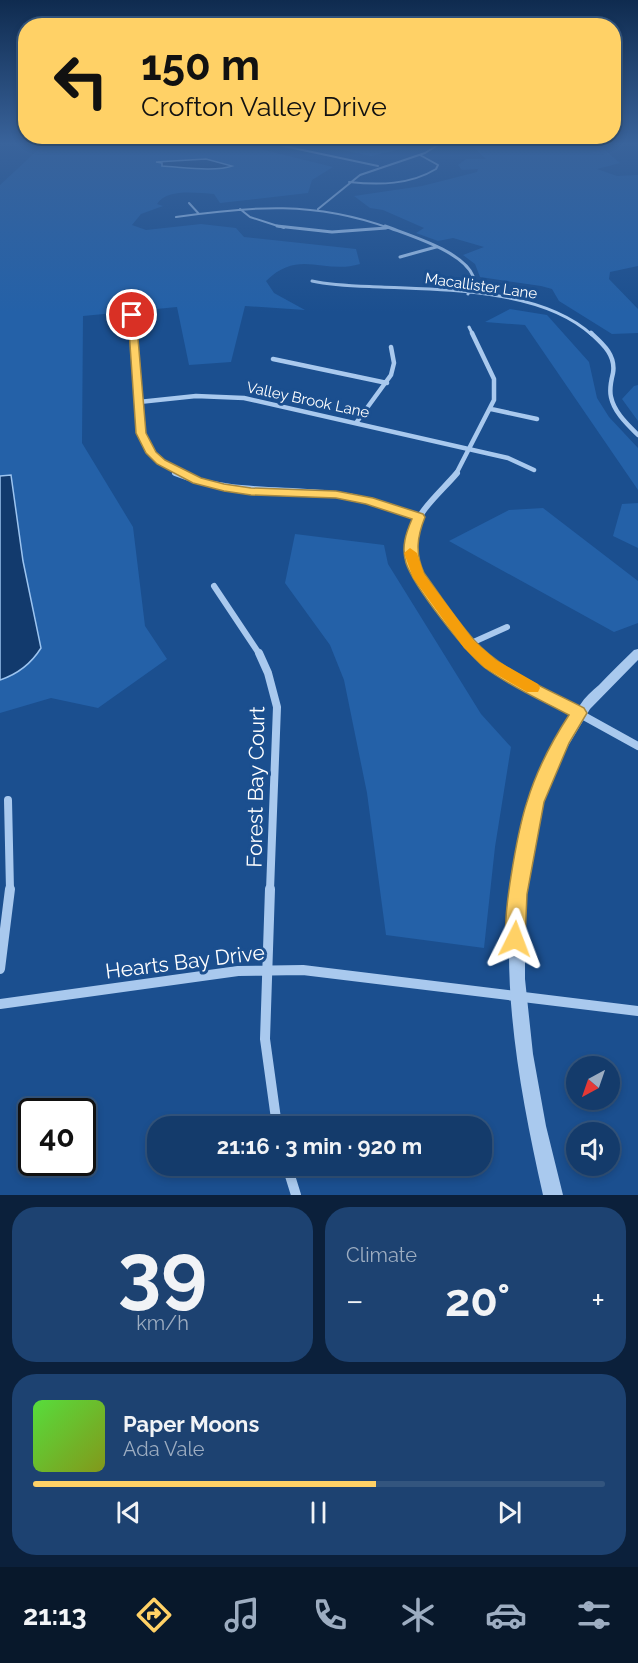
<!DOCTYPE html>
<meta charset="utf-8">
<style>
body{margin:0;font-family:Raleway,sans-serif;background:#1d4271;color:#f1f3f6;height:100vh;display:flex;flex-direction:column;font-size:22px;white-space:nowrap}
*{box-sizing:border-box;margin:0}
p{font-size:20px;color:#9dadc1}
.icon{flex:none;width:33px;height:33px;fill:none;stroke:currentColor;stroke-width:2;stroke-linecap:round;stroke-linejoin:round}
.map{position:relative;height:1195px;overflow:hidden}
.side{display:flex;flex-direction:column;gap:12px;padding:12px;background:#0b203b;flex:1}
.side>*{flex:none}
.top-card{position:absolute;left:18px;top:18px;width:603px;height:126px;border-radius:24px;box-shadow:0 3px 9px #0003,0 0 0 2px #33557e;background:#ffd166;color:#111;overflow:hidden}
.needle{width:39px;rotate:220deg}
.fabs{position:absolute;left:566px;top:1056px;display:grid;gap:12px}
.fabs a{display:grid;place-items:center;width:54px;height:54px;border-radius:50%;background:#143b6b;box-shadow:0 3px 9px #0003,0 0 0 2px #33557e;font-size:30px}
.speed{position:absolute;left:18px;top:1098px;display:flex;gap:12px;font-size:30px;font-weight:700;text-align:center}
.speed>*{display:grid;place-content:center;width:78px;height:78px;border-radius:50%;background:#143b6b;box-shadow:0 3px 9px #0003,0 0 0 2px #33557e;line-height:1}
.speed .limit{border:3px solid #111;border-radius:9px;background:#fff;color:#111}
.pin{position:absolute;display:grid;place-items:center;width:51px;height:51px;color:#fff;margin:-26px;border:3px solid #fff;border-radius:50%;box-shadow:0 2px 6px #0007}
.me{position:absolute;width:66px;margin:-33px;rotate:3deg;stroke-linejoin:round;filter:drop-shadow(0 0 4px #0008)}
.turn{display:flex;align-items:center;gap:21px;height:126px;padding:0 24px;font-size:27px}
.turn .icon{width:78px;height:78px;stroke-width:2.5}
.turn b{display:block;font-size:42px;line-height:51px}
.big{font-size:45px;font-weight:700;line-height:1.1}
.side .card{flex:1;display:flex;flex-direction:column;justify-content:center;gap:9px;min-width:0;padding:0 21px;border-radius:24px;background:#1d4271}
.side .dial{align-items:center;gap:0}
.dial b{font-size:78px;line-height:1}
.song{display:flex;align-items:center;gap:18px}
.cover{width:72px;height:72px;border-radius:9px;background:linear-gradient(135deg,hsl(110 70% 55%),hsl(70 70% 35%))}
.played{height:6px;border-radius:3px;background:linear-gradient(90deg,#ffd166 60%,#33557e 60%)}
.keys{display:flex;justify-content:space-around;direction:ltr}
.heat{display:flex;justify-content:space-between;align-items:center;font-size:33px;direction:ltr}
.side .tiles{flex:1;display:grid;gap:12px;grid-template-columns:1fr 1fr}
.card:last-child{grid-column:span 2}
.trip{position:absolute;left:147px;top:1116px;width:345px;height:60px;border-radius:24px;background:#143b6b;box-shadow:0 3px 9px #0003,0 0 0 2px #33557e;font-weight:700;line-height:60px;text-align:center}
.tabs{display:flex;height:96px;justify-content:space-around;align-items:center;background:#08182b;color:#9dadc1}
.tabs .icon{width:42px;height:42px}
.tabs .current{color:#ffd166}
.tabs b{font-size:27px;color:#f1f3f6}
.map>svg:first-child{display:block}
.green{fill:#2461a8}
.water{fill:#123a6d;stroke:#9cc4f0;stroke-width:1.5}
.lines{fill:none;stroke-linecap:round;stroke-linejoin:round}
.minor-far5{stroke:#a9c9ee;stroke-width:2}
.minor-far4{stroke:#a9c9ee;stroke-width:3}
.minor-far3{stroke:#a9c9ee;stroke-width:4.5}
.minor-far2{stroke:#a9c9ee;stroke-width:6}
.minor-far1{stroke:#a9c9ee;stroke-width:8}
.minor{stroke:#a9c9ee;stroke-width:10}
.tertiary{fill:#a9c9ee;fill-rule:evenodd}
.route{fill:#ffd166;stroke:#a68842;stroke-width:1.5}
.slow{fill:#f59e0b}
.labels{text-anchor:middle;stroke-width:6;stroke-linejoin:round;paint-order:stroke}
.far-street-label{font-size:15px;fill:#fff;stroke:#1b4f8f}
.near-street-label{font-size:21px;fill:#fff;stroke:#1b4f8f}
</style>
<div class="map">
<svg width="638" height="1195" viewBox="0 0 638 1195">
<rect width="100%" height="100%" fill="#1b4f8f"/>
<!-- green -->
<path class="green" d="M43,145H249L254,147L274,145L277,146L260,149L333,167L312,180L308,193L220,203L214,194C197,193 167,188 157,204L163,206L141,214L132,225L146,230L201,224L236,228L244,237L356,249L360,264C324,275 299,248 266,281L274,293L305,310L245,306L231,362L189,365L177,307L83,316L82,443L133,527L145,626L167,659L98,708L51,698L0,713V185Z
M318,145H406V148L371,156Z
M471,145H599L620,163L597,169L617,176L638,175V266L610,272L609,279L638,309V333L612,334L559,301L552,289L541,286L480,277L475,264L463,255L484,247L453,238L438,241L416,233L424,228L383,210L370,208L354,196L422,186L477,172L478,169L462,170L458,165L466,159H486Z
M510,309L547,315L589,362L597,398L609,417L638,448V490L525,325L485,322Z
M638,385V421L622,399L634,386Z
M638,503V548L613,536L622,504Z
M543,508L638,581V623L614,632L449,541L509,510Z
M295,534L384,545L388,564L481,714L511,747L495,847L484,948L386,935L367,793L344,680L330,645L285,583Z"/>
<!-- water -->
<path class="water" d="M206,159L232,166C215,172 182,167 162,166V163L156,162Z
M11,475L23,561L41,648C31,664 18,674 0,680V476Z"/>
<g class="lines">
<!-- minor-far5 -->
<path class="minor-far5" d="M279,145L378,166
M349,182C379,185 410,185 436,169L438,165L420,155
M189,203L199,214
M240,209L250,217L284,228
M318,209L360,175L425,153L438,145
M176,217C253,206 314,201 389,228"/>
<!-- minor-far4 -->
<path class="minor-far4" d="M277,226L332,232L386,228
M385,226C408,235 463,251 473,276L472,285L468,294
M400,257L436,247
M312,281C335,286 358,286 381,287C446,290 542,289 592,335
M132,314L133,335
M469,327L473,335"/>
<!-- minor-far3 -->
<path class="minor-far3" d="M133,333L141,433L152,455L179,474
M591,333C603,344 616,355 613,373C611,381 609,389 611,397C614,412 627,424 638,435
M273,359L387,383
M139,402L196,396L244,398L508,458L534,470
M491,409L537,419
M356,423L391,375L394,363L391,347
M456,474L494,400V379L472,333"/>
<!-- minor-far2 -->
<path class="minor-far2" d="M175,473C227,494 280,488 334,494C363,497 392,508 419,517
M457,473C441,492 418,510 411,535C400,570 458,631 480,655
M214,586L260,655
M469,644L507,627"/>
<!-- minor-far1 -->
<path class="minor-far1" d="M259,653L268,673L277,707L270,890
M479,653L506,673L638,746
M8,800L10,890"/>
<!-- minor -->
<path class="minor" d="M270,889L265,1039L277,1126
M0,969L10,889
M0,1004L238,971L303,970L638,1011
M287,1166L296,1195"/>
<!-- tertiary -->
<path class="tertiary" d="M638,649V660L590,709L555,768L534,834L525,906V979L533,1054L546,1126L563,1195H543C511,1052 486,908 543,767C550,750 569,721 580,705C585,697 592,691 599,685C610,673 622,662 634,650Z"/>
</g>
<!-- sky -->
<linearGradient id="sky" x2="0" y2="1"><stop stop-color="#0f2b4f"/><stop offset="0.46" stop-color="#39639b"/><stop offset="1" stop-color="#39639b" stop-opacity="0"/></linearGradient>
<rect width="638" height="312" fill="url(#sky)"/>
<!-- route -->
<path class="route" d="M132,312L136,315L146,433L156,452L165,460L201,478L224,484L251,488L336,491L373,498L423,514L425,517C417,537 415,553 424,573C440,595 456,620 474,640C503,672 548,689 584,708L587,713L569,743L544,802L527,894L525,939L522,947L515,949L508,947C499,926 519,826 527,802C536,772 552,741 569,715C541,700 509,686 484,667C464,650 414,587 406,563C401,547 406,533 412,519L366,504L336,498L251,495L224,491L193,483L157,464L146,453L136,433L128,315Z"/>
<!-- slow -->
<path class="slow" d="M410,548L417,553L424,574L474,641L496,660L538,684L540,688L538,692H527L485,668L464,648L413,578L404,553Z"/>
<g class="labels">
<!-- far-street labels -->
<g class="far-street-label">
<text transform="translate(481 286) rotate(8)" y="5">Macallister Lane</text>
<text transform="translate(308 400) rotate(12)" y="5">Valley Brook Lane</text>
</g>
<!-- near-street labels -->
<g class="near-street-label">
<text transform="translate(256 787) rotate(-89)" y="7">Forest Bay Court</text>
<text transform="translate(185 962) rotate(-7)" y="7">Hearts Bay Drive</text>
</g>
</g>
</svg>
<div class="fabs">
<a><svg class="needle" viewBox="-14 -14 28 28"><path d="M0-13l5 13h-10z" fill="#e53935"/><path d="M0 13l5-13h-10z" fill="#9dadc1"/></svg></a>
<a><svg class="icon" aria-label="sound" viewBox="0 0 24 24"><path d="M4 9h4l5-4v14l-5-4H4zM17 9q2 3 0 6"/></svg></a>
</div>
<div class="speed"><div class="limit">40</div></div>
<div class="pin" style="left:132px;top:315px;background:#d93025"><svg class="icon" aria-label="arrive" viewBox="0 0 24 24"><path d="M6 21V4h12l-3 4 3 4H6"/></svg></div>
<svg class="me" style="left:515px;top:939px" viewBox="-20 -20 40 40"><path d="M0-17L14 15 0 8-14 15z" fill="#ffd166" stroke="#fff" stroke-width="4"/></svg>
<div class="trip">21:16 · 3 min · 920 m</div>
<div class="top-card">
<div class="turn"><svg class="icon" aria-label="left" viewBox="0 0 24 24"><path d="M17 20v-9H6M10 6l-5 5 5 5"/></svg><div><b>150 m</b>Crofton Valley Drive</div></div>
</div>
</div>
<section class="side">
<div class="tiles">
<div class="card dial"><b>39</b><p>km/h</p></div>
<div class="card"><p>Climate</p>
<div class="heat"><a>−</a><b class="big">20°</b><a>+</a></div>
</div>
<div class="card">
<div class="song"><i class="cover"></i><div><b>Paper Moons</b><p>Ada Vale</p></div></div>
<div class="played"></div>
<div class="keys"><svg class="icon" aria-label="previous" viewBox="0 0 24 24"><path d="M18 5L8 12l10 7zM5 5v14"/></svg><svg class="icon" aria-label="pause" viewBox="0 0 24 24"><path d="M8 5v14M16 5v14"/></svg><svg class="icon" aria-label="next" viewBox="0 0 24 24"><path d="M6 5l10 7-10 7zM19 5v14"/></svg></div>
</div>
</div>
</section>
<nav class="tabs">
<b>21:13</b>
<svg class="icon current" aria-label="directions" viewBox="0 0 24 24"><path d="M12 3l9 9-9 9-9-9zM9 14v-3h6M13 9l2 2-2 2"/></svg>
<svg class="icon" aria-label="music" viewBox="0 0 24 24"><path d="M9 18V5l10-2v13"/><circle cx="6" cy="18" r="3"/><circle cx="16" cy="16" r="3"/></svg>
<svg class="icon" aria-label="phone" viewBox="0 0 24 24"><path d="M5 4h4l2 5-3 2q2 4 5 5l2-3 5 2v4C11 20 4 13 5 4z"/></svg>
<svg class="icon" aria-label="climate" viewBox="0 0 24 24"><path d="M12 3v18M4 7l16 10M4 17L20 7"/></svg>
<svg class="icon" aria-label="car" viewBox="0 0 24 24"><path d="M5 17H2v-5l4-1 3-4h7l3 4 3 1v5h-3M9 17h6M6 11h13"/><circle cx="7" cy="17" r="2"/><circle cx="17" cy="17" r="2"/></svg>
<svg class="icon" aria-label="filters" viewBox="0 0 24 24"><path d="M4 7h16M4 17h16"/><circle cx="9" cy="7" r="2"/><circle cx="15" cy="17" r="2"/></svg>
</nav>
